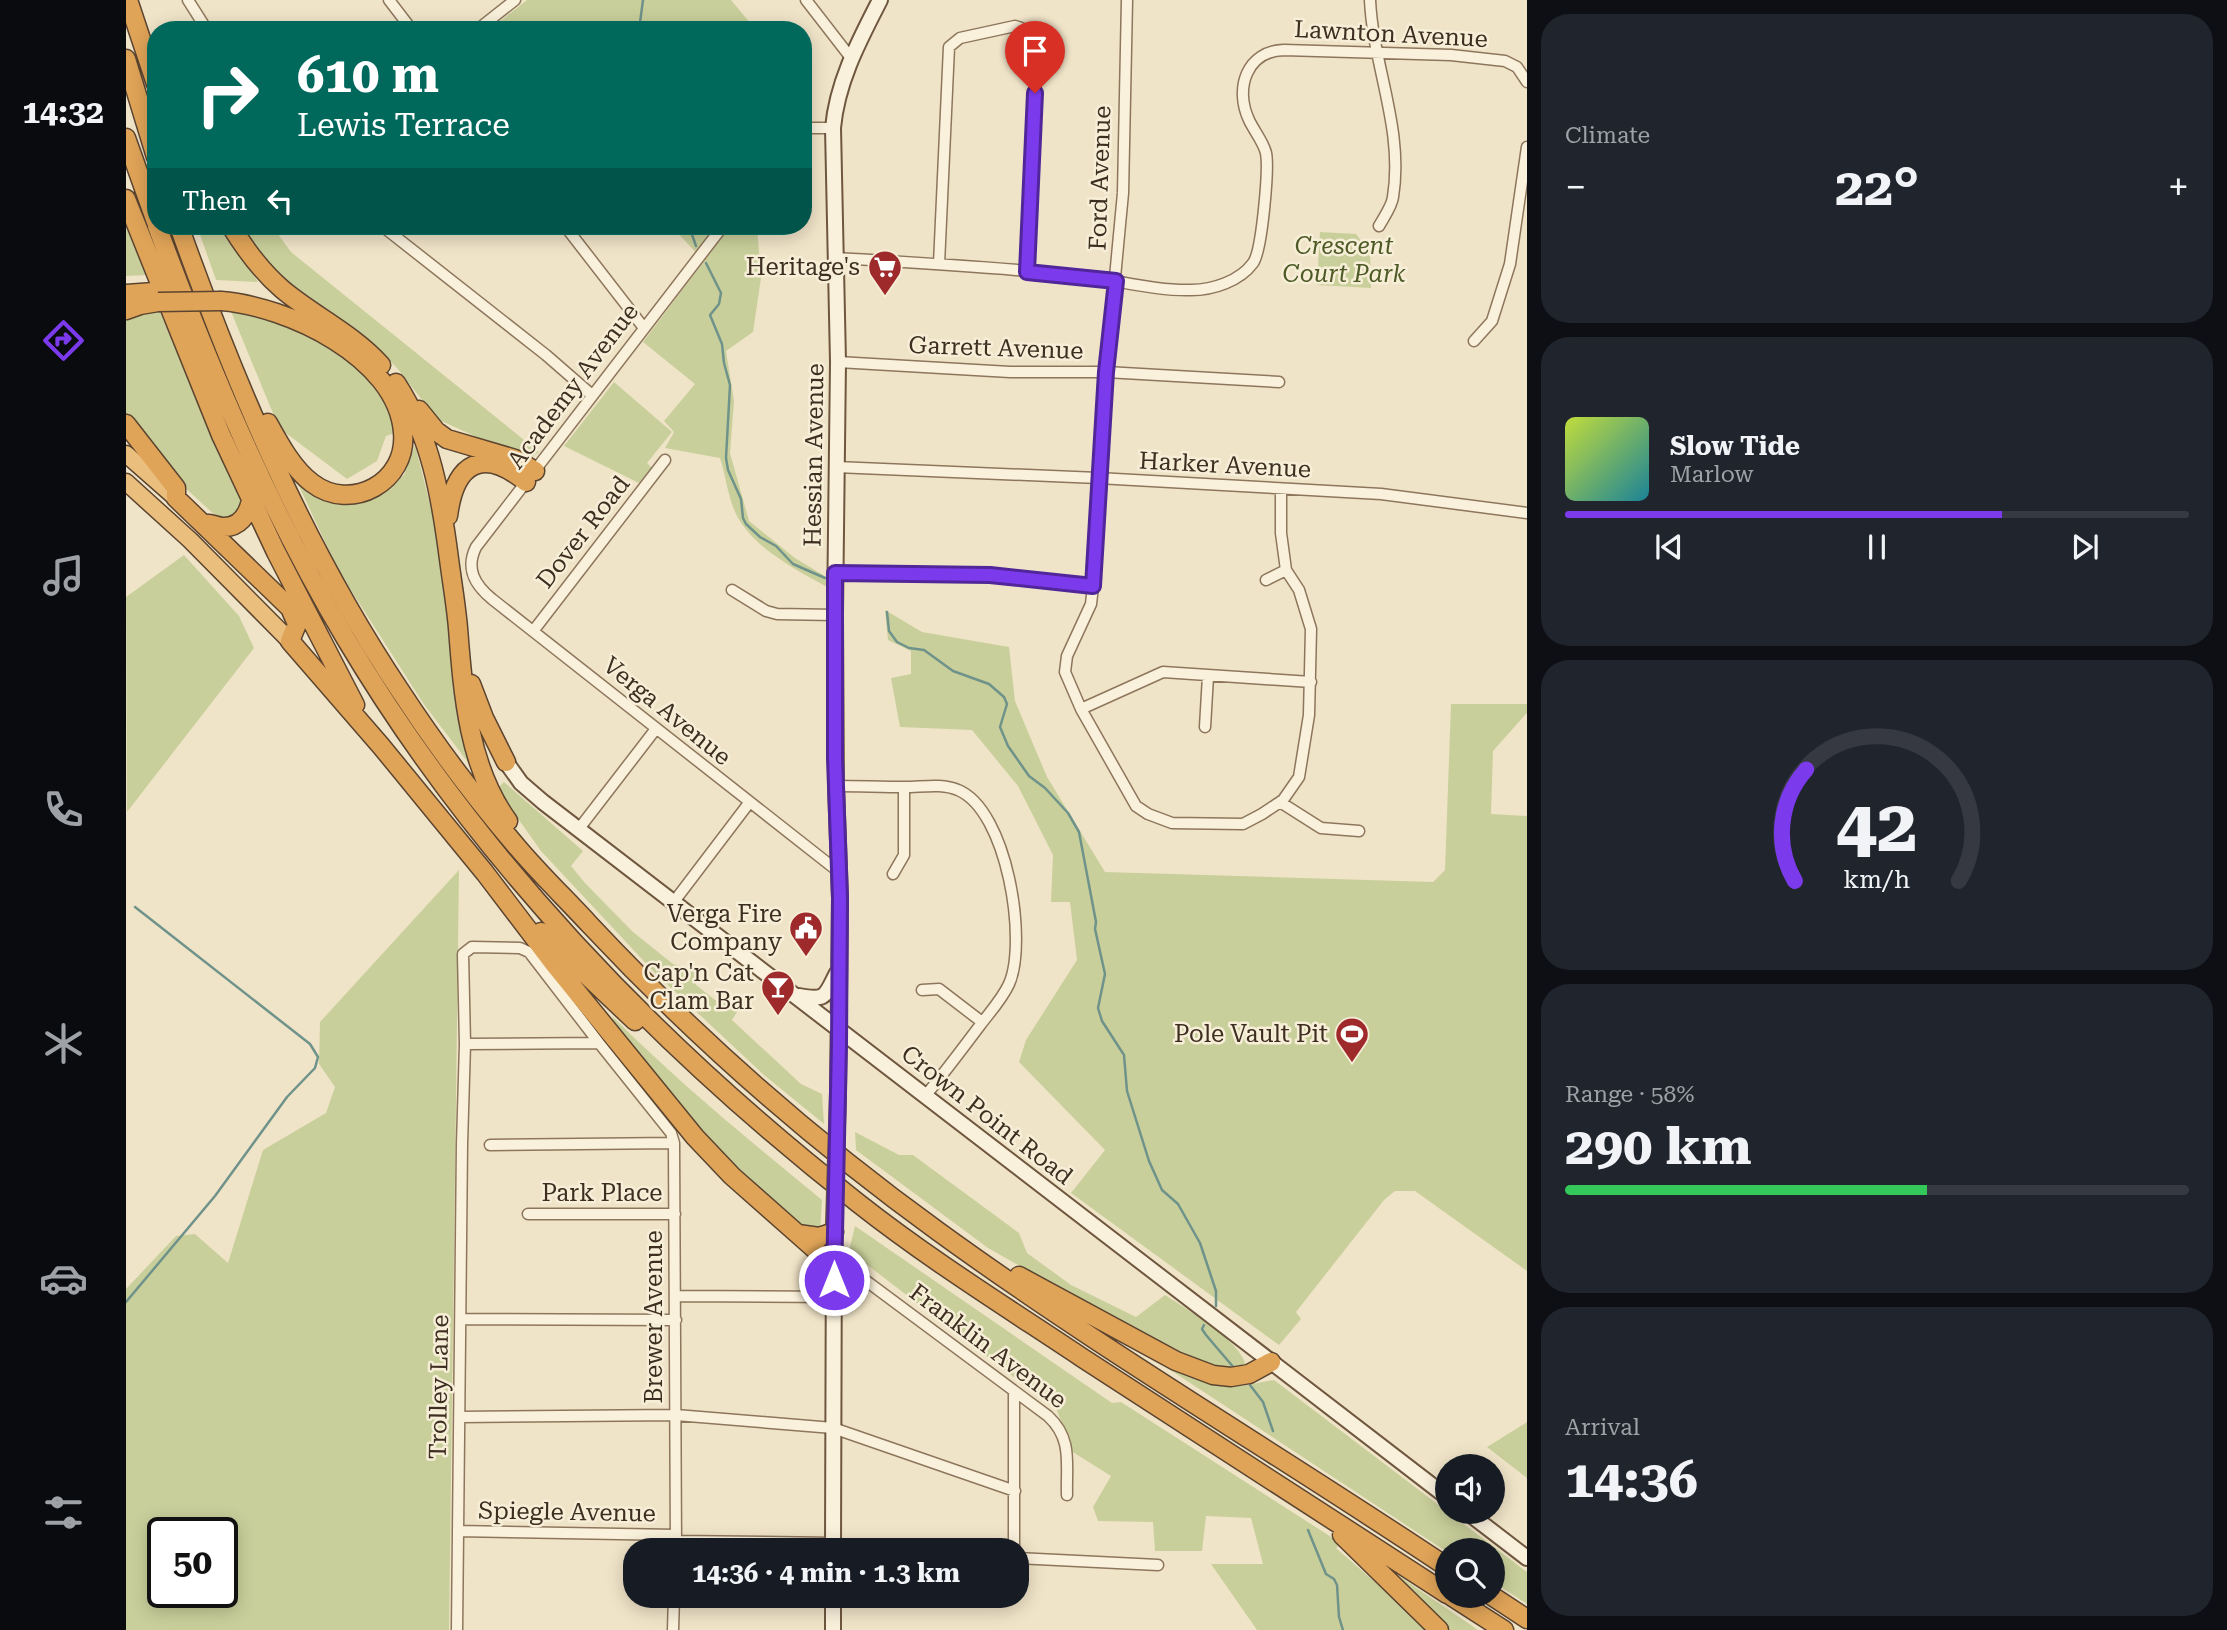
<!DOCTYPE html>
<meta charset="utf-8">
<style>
body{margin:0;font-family:"Roboto Serif",serif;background:#20242c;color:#f1f3f6;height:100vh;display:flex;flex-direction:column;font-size:26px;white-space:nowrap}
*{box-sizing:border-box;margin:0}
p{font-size:23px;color:#9ea1a6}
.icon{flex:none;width:38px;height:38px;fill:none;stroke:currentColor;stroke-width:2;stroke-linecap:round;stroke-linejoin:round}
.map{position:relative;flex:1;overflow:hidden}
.sheet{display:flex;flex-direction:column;gap:14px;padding:14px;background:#0d0f14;width:700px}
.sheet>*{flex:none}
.top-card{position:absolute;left:21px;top:21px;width:665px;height:214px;border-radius:28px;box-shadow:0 4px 18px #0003;background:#00695c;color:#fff;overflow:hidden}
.fabs{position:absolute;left:1309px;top:1454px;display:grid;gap:14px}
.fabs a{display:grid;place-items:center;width:70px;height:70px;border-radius:50%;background:#171b24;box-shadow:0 4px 18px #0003;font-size:35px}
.speed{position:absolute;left:21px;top:1517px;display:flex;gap:14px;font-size:35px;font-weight:700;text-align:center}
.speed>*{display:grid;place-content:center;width:91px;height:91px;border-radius:50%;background:#171b24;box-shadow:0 4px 18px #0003;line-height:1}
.speed .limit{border:4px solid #111;border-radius:10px;background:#fff;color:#111}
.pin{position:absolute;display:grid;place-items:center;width:60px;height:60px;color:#fff;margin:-72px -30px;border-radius:50% 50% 50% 0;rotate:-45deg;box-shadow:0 0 7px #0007}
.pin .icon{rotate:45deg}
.me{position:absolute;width:77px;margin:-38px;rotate:0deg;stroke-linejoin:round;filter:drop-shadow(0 0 5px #0008)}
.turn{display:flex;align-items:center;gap:24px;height:147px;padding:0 35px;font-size:32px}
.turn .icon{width:91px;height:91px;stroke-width:2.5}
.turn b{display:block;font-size:49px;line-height:60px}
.then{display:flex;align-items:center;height:66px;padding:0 35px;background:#0003;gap:14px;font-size:26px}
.big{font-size:52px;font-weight:700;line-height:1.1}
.sheet .widget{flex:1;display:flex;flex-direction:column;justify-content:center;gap:10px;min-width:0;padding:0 24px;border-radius:28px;background:#20242c}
.sheet .dial{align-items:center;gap:0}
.dial svg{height:182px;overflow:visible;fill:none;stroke:#363941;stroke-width:7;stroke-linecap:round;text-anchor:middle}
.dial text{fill:#f1f3f6;stroke:none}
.song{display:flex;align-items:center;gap:21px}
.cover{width:84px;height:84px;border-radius:10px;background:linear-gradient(135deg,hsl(70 70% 55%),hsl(190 70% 35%))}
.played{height:7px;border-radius:4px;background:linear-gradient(90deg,#7c3aed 70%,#363941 70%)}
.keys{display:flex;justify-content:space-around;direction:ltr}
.heat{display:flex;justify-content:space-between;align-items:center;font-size:38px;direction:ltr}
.charge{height:10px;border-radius:5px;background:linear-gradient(90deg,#34c759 58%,#363941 0)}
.trip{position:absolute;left:497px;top:1538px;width:406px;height:70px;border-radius:28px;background:#171b24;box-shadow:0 4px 18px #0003;font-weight:700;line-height:70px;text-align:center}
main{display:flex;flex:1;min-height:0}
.tab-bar{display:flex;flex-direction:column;width:126px;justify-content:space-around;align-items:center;background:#090b0e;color:#9ea1a6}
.tab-bar .icon{width:49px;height:49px}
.tab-bar .on{color:#7c3aed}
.tab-bar b{font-size:32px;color:#f1f3f6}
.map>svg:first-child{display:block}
.green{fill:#c9cf9b;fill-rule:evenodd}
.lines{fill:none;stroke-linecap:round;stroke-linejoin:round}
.stream{stroke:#6f938a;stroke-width:2.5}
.minor-casing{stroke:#8d765c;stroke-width:13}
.secondary-casing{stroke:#6f573f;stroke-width:18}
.trunk-casing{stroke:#5b4430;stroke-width:19}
.motorway-casing{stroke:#5b4430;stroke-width:21}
.minor{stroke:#faf1dc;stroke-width:10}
.secondary{stroke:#faf1dc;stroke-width:14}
.trunk{stroke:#eabe7c;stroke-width:16}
.motorway{stroke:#e0a458;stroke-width:18}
.secondary-bridge-casing{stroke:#6f573f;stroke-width:18;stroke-linecap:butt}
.motorway-bridge-casing{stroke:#5b4430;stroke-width:21;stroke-linecap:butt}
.secondary-bridge{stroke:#faf1dc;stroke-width:14}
.motorway-bridge{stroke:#e0a458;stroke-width:18}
.route-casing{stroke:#51269a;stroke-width:18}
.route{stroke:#7c3aed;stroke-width:12}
.labels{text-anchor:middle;stroke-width:5;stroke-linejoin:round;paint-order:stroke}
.street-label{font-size:24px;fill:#3d2e20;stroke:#f7eed8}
.park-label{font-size:24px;font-style:italic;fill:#4d5a26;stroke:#f7eed8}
.poi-label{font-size:24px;fill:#3d2e20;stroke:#f7eed8;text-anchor:end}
</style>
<main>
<nav class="tab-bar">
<b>14:32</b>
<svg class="icon on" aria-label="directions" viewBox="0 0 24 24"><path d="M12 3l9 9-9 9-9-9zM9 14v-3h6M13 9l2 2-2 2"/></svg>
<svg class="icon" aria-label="music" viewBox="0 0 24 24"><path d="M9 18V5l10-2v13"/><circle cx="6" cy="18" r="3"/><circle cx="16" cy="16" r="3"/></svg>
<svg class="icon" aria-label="phone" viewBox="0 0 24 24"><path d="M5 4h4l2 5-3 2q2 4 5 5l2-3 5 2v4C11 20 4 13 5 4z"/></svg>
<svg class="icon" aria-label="climate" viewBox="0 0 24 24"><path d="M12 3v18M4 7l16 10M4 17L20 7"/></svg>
<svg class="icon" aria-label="car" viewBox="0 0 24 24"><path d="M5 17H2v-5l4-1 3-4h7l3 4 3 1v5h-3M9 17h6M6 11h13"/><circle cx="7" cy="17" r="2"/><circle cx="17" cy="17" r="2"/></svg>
<svg class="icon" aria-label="filters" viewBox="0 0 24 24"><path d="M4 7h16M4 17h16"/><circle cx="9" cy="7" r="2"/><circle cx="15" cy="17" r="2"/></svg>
</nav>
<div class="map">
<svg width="1401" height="1630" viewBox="0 0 1401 1630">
<rect width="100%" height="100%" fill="#f0e4c8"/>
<!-- green -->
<path class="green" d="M401,0H605L630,30H363Z
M0,217L24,275L0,276Z
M71,226H94L132,282L90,280Z
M114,226H146L165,252L413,452L402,460L311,419L271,368L242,339L151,273Z
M545,226H598L603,234L610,226H631L635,278L627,332L600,351L608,401L604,453L623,521L669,558L702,578L701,587C669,569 629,549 611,516C602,499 600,476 594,458L539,448L548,432L538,421L569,384L517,342L578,261Z
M1194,232L1230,234L1238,245L1244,248L1245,288L1191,285Z
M104,309C118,312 132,314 146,317C203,331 255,377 275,431L260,436L251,461L221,479L153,428Z
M33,310L115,498L110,517H91L45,475L0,414V318Z
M488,382L546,432L521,463L526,468L513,483L438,446Z
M289,445L308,520L329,671L344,765L297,703L212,570L173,486L215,503L247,497L278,475Z
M58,555L113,616L128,648L1,812L0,597Z
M759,610L796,632L883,647L889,701L921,777L979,872L1307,882L1319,870L1325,704H1401V713L1367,751L1365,814L1401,816V1271L1289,1191H1269L1258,1200L1170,1312L1175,1319L1153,1345L945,1193L979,1150L893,1062L900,1040L951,960L944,902H925L927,855L892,786L846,730L774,727L765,678L785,674V651L762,640Z
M378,782L457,851L445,866L459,883L507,932L547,964L568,969L570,985L589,1000L614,1007L606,1020L675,1084L696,1094L698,1124L638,1075L528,972L415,851L371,789Z
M333,870L323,1630H0V1289L50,1236L69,1234L102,1263L137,1150L200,1113L209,1087L193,1064L194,1022ZM96,1533V1592H37V1533Z
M486,1016C552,1082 624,1141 696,1200L694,1231L682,1233L596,1158L493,1034Z
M729,1132L773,1155H787L893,1233L901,1253L945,1285L1010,1317L1039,1295C1059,1308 1121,1344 1120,1369L1089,1371L1060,1360L862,1248L730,1150Z
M729,1226L986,1403L995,1402L1216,1544L1210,1548L1304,1630H1131L1085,1564H1137L1125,1518L1080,1516L1076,1551H1029L1027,1522L972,1521L967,1507L985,1476L945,1451L931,1410L723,1251Z
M1017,1352L1076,1380L1115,1386L1148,1380L1401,1572V1604L1367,1582V1550L1321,1552Z
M1401,1422V1478L1361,1447Z
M1254,1563L1352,1630H1324Z"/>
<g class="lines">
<!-- stream -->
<path class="stream" d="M513,30L517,0
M563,226L570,246
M580,263L595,293L593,304L584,315L596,344L598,363L604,385L600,458L602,470L615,499L617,518L620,524L634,537L650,546L667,564L699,578
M761,612L763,631L771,642L783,648L798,650L827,671L863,684L878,697L881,704L874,727L882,746L903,776L919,788L942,813L953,832L970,922L969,929L979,974L972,1008L976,1021L998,1055L1001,1091L1023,1161L1036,1190L1052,1204L1074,1243L1090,1291V1306
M0,1302L89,1196L161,1097L189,1068L192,1057L184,1044L9,907
M1078,1325L1076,1329L1080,1335L1109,1369
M1124,1385L1137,1402L1147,1431
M1182,1530L1200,1574L1208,1579L1211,1585L1213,1617L1217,1630"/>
<!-- minor casing -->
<g class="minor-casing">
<path id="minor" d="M62,0L81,30
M263,0L286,30
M680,0L725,58
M1001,0L997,193L980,372L969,568L965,604L941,656L939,672L955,709L1010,806L1022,814L1046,823L1117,824L1136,814L1157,800L1173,777L1183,715L1185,629L1173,590L1160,570L1155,533V490
M1244,0C1247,66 1278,129 1267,197C1266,206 1258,217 1253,226
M351,30L389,0
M677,128H707
M256,226L420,355L466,395
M439,226L518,328
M597,226L350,547C339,569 349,585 366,599L713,872
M710,258C792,263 873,267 955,276C991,280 1029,291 1065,290C1087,290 1114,281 1127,263C1136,251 1143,169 1140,153C1137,141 1128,131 1123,120C1108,88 1121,51 1158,50L1325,55L1379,61L1391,67L1401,82
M813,264L823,47L834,38L889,26C904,29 906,39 911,51L901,272
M1348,341L1366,321L1384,264L1401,147
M712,362L884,372H980L1153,382
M710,467L972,478L1255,494L1401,513
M709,573L864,575L967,586
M1140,580L1160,570
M606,590L640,611L651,614L709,615
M408,630L539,460
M955,709L1037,672L1185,682
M1079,727L1082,676
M710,786C733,786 756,787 779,787C796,787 816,783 832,790C881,810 902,941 883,984C876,999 865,1011 855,1024C837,1048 819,1072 800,1095
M1154,802L1195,828L1233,831
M452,830L529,730
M767,874L778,855V787
M547,903L623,803
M796,990L813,989L856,1022
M339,1044L473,1043L545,1133L548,1143L550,1550
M364,1145L548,1143
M402,1214H549
M708,1257L922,1416C947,1439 940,1464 941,1495
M549,1296L708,1297
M335,1319L550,1320
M334,1417L550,1415L707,1428L889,1491
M332,1531L550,1535
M550,1541L707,1543
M888,1550V1391
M891,1558L1032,1565
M331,1630L336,1144L339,1044L337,954L346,947L394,948L403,952L473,1043
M547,1630L548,1596"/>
</g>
<!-- secondary casing -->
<g class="secondary-casing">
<path id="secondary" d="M380,762L395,783L417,802L1321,1497
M673,996C701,1001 699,996 711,973
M712,1093L714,898L710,786L709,615L712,362L707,128C711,82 733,41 754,0
M1341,1512L1401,1558
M707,1550L708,1223
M707,1630V1596"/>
</g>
<!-- trunk casing -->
<g class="trunk-casing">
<path id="trunk" d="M0,454L50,498
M0,482L64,540L164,641"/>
</g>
<!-- motorway casing -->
<g class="motorway-casing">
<path id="motorway" d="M2,0L30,84
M0,59L30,157
M0,138L30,222
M0,199L95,435L150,552L229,705
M31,226C83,367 143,510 220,639C351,859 532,1046 732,1203C803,1259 880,1307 955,1357C1077,1437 1199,1516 1321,1594
M53,226C110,386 178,547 273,689C309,744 349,798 392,848C415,875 440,899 464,925C570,1038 687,1141 813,1232C977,1351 1152,1454 1321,1567
M105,226C119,249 135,271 156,289C188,316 226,333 255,365
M0,294L28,292
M95,301C161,306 271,357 277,432C282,482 225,513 186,483C167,469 153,443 142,423
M0,310L14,305L32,302
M270,383C305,436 315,497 323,559C326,582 330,605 332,628C337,693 342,766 382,821
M293,410L310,431L321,439L389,459L409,471
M0,424L50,488V498L164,608L171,624L164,641L255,746L359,873L429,965L569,1137L606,1176L692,1252L701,1264L708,1280
M322,516C329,462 357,447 400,482
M78,524C85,523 89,526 96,527C113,528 122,515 125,500
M345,684L358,718L380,762
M415,932L509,1021
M672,1234L693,1237L708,1232
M893,1276L1050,1361L1087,1375L1105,1377L1123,1374L1145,1362
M1216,1535L1313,1630
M1325,1596L1378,1630
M1366,1596L1401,1619"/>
</g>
<!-- minor -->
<use href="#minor" class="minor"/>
<!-- secondary -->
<use href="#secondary" class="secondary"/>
<!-- trunk -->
<use href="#trunk" class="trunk"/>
<!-- motorway -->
<use href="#motorway" class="motorway"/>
<!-- secondary-bridge casing -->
<g class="secondary-bridge-casing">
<path id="secondary-bridge" d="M708,1223L712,1093"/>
</g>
<!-- motorway-bridge casing -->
<g class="motorway-bridge-casing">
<path id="motorway-bridge" d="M32,302L95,301"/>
</g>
<!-- secondary-bridge -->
<use href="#secondary-bridge" class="secondary-bridge"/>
<!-- motorway-bridge -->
<use href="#motorway-bridge" class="motorway-bridge"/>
</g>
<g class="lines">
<!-- route casing -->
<g class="route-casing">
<path id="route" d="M708,1280L713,1045L714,898L709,758V573L864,575L967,586L980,372L990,281L901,272L909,93"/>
</g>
<!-- route -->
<use href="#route" class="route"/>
</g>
<!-- icons -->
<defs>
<g id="supermarket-pin" transform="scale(1.75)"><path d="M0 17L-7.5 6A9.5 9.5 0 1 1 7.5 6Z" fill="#9e2a2b" stroke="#f7eed8"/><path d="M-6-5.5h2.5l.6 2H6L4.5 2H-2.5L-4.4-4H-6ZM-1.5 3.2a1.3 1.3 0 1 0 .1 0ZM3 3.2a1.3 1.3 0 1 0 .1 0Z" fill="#fff"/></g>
<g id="civic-pin" transform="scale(1.75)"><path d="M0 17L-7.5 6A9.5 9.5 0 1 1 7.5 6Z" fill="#9e2a2b" stroke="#f7eed8"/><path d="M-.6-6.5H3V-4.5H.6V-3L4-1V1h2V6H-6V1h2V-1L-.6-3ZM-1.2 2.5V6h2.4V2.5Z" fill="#fff"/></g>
<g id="bar-pin" transform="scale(1.75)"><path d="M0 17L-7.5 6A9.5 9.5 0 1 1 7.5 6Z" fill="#9e2a2b" stroke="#f7eed8"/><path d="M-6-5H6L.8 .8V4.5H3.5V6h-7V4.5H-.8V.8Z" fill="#fff"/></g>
<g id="stadium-pin" transform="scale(1.75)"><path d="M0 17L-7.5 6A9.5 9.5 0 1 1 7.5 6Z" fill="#9e2a2b" stroke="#f7eed8"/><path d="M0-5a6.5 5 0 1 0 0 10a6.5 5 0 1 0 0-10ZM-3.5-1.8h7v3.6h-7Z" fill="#fff"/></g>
</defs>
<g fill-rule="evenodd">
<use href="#supermarket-pin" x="759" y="267"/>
<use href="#civic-pin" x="680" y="928"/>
<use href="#bar-pin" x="652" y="987"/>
<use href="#stadium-pin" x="1226" y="1034"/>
</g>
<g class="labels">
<!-- street labels -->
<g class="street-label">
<text transform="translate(1265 34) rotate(3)" y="8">Lawnton Avenue</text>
<text transform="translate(974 178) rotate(-88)" y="8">Ford Avenue</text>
<text transform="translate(870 348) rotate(2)" y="8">Garrett Avenue</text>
<text transform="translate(447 386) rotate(-53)" y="8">Academy Avenue</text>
<text transform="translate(688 455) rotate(-89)" y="8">Hessian Avenue</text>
<text transform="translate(1099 465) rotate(3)" y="8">Harker Avenue</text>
<text transform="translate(457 532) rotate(-52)" y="8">Dover Road</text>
<text transform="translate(541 711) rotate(39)" y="8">Verga Avenue</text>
<text transform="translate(861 1115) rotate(38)" y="8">Crown Point Road</text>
<text x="476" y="1201">Park Place</text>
<text transform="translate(528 1317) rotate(-90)" y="8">Brewer Avenue</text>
<text transform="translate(862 1346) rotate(37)" y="8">Franklin Avenue</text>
<text transform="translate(313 1387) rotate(-89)" y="8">Trolley Lane</text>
<text transform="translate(441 1512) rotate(1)" y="8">Spiegle Avenue</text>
</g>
<!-- park labels -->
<g class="park-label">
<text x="1218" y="254">Crescent<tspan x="1218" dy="28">Court Park</tspan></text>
</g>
<!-- poi labels -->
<g class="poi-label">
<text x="734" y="275">Heritage's</text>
<text x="656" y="922">Verga Fire<tspan x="656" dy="28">Company</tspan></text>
<text x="628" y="981">Cap'n Cat<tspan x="628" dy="28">Clam Bar</tspan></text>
<text x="1202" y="1042">Pole Vault Pit</text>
</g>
</g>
</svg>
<div class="fabs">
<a><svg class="icon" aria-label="sound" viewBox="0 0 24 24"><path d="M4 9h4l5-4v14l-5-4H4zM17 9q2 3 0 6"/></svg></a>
<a><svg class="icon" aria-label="search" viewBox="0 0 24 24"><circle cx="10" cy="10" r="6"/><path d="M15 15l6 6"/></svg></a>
</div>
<div class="speed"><div class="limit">50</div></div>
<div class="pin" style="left:909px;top:93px;background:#d93025"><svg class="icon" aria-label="arrive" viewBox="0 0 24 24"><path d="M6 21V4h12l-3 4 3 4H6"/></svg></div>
<svg class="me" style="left:708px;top:1280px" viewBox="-20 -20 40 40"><circle r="17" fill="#7c3aed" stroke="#fff" stroke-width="3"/><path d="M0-11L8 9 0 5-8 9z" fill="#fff"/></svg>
<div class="trip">14:36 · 4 min · 1.3 km</div>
<div class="top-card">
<div class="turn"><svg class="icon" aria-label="right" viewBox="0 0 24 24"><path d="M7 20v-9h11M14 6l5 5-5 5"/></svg><div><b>610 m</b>Lewis Terrace</div></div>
<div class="then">Then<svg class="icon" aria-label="left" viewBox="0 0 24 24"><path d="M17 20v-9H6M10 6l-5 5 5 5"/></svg></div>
</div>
</div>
<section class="sheet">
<div class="widget"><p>Climate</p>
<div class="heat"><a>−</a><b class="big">22°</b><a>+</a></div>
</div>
<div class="widget">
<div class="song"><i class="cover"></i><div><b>Slow Tide</b><p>Marlow</p></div></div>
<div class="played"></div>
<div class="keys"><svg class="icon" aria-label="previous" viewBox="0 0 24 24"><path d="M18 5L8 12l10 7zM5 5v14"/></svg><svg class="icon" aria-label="pause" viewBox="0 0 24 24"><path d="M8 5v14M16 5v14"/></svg><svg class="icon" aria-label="next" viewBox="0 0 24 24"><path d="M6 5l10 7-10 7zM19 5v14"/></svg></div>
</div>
<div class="widget dial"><svg viewBox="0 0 100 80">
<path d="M14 69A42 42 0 1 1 86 69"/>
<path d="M14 69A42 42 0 0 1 19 20" stroke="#7c3aed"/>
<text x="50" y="56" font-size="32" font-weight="700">42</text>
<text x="50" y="72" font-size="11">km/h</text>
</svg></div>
<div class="widget"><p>Range · 58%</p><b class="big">290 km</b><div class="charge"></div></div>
<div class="widget"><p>Arrival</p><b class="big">14:36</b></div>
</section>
</main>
